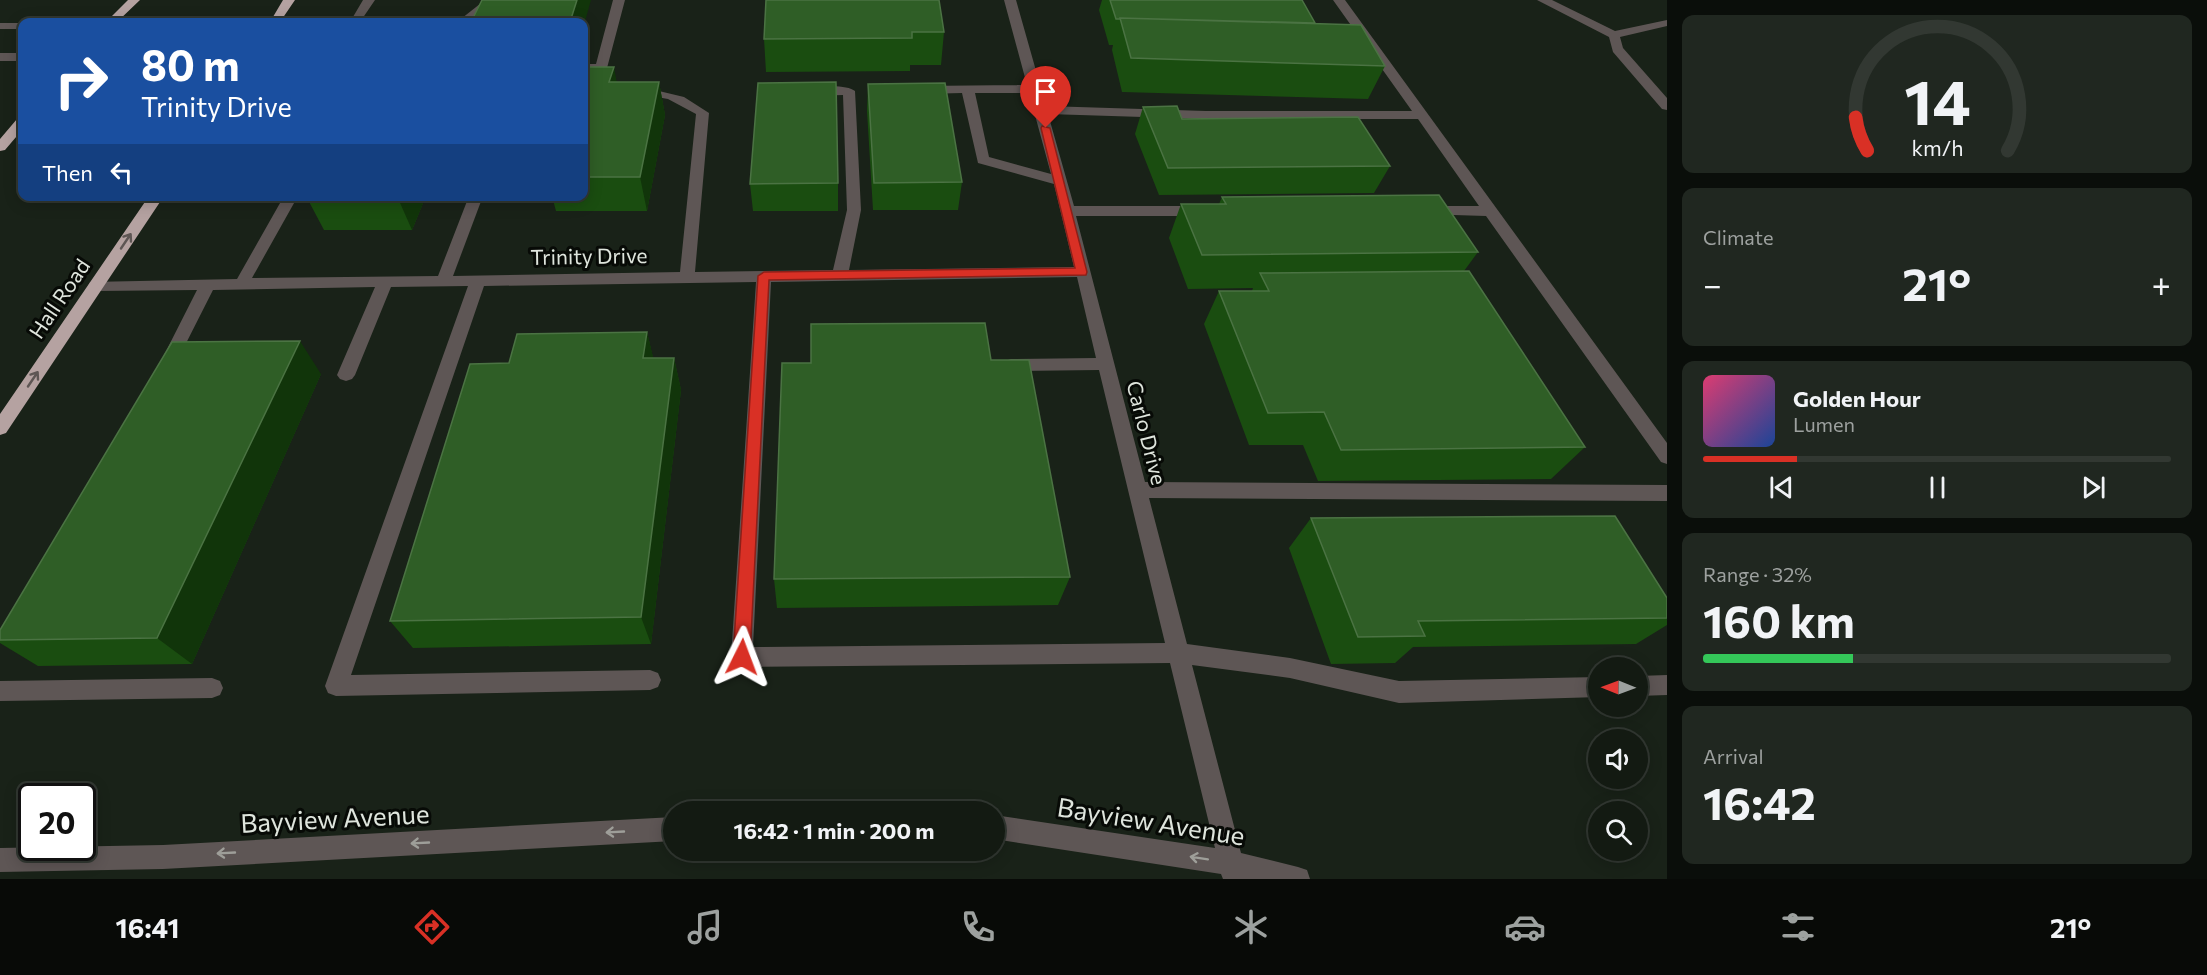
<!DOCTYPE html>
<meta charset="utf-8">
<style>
body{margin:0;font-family:Commissioner,sans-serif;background:#202720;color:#f1f3f6;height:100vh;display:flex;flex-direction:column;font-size:22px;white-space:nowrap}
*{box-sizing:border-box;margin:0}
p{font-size:20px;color:#9da19f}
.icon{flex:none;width:33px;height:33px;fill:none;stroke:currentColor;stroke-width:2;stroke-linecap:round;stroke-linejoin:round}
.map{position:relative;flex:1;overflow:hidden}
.panel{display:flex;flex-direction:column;gap:15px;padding:15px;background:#0a0e0a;width:540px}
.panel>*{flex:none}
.top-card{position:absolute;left:18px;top:18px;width:570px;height:183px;border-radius:12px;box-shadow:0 3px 15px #0003,0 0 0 2px #323832;background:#1a4fa0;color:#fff;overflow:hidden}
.needle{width:39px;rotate:271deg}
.buttons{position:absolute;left:1588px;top:657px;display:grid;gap:12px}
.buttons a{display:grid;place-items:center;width:60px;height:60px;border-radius:50%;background:#131a12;box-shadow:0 3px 15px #0003,0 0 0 2px #323832;font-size:30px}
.speed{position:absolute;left:18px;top:783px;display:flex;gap:12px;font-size:30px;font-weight:700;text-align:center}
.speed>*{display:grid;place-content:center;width:78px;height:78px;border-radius:50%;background:#131a12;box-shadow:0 3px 15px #0003,0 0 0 2px #323832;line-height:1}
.speed .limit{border:3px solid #111;border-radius:9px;background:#fff;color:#111}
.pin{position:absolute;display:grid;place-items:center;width:51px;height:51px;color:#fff;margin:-62px -26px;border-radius:50% 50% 50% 0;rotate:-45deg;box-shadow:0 0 6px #0007}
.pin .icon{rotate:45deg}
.me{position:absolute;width:66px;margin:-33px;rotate:3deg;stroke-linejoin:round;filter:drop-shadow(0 0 4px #0008)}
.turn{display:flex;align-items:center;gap:21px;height:126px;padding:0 24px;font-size:27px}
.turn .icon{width:78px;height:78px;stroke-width:2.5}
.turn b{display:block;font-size:42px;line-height:51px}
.then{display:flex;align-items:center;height:57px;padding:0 24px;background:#0003;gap:12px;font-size:22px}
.big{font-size:45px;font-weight:700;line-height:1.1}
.panel .card{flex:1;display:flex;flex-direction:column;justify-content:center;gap:9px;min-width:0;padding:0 21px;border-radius:12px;background:#202720}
.panel .dial{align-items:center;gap:0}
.dial svg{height:156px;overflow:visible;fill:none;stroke:#323832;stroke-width:7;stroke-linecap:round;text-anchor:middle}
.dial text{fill:#f1f3f6;stroke:none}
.song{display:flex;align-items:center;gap:18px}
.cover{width:72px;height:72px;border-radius:9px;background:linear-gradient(135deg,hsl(340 70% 55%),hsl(220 70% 35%))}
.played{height:6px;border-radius:3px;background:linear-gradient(90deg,#d93025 20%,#323832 20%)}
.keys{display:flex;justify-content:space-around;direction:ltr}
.heat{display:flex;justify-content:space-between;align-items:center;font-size:33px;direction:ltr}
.charge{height:9px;border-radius:4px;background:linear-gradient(90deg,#34c759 32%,#323832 0)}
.trip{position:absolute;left:663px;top:801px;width:342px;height:60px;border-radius:30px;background:#131a12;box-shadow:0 3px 15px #0003,0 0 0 2px #323832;font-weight:700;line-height:60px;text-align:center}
.tabs{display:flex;height:96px;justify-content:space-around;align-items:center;background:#080a07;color:#9da19f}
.tabs .icon{width:42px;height:42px}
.tabs .on{color:#d93025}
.tabs b{font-size:27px;color:#f1f3f6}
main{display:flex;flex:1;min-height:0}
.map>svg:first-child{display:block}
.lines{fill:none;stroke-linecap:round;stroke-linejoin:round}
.minor{fill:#5e5655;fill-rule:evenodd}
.highway{fill:#b5a2a1;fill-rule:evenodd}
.wall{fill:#1a4d10}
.shaded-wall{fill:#11350a}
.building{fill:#2f5e26;stroke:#4b7343;stroke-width:1.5}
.oneway{stroke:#5e5654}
.oneway2{stroke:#9e9e99}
.route{fill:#d93025;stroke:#8d1f18;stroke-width:1.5}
.labels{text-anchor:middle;stroke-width:6;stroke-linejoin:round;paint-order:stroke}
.street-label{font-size:21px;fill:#dfe5dd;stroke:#070a06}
.near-street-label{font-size:26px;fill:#dfe5dd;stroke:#070a06}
</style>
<main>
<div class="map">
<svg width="1667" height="879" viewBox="0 0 1667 879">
<rect width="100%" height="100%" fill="#192218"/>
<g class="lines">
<!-- minor -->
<path class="minor" d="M363,0H375L360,22H350Z
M485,0H498L469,22H457Z
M613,0H625L607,68L601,72H584V64H596Z
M1004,0H1016L1046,106L1206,111H1412L1333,0H1345L1667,443V464L1661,462L1486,216L1421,214L1419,211L1421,208L1426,206H1479L1418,119H1206L1048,114L1074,206H1204L1211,211L1204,216H1076L1145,482L1667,485V501L1149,498L1187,644L1290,658L1399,681L1599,677V697L1399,703L1290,678L1192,665L1241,853L1298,867L1307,870L1310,879H1223L1221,874L994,839V815L1215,848L1170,663L742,667L734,664L731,657L756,282L484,286L351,675L650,670L658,673L661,680L658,687L650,690L336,696L328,693L325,686L468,286L391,287L355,375L352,379L346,381L340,379L337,375L375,287L213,290L174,367L168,369L162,367L160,363L197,290L96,291L90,290L88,286L90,282L237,279L284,196H298L252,278L438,276L469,196H483L453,276L680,272L696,114L668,99L634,93L632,90L638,86L684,97L709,113L695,272L833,270L847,210L843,95L811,96L805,92C813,85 847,84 855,91L861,210L849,270L1074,267L1054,184L978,163L962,93L923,94L917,90L923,86L1027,85ZM975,93H1029L1051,174L989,157ZM1077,277L1096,358L1011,359L1005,361L1003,365L1005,369L1011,371L1099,370L1165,643L753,647L771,282Z
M1537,0H1552L1615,31L1667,20V26L1620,37L1623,48L1667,98V110L1662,109L1613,52L1609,37Z
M0,23H22V29H0Z
M0,53H22V61H0Z
M1667,675V695L1638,696V676Z
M212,678L220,681L223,688L220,695L212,698L0,701V681Z
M674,817V841L163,869L0,872V848L163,845Z"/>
<!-- highway -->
<path class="highway" d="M128,0H140L117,22H106Z
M283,0H295L280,22H270Z
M22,118V130L5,150L0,151V139L17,119Z
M149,196H164L6,433L0,435V414Z"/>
</g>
<!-- wall -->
<path class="wall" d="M766,0L944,32L941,65H910V71L766,72L764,39Z
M1102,0H1302L1315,23L1385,66L1368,99L1122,92L1112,50L1113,45H1109L1099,10Z
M584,67L617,82H659L665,115L647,211H556L552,196H584Z
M868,84L962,182L958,210H873L867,111Z
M1143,107L1182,119L1390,166L1374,193L1159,195L1135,134Z
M838,183V211H753L750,184Z
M306,196H426L412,230H324Z
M1222,197L1478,252L1464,271L1585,447L1551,479L1318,481L1303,445H1249L1204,324L1219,291H1252L1253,288L1188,289L1169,238L1181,204H1219Z
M647,332L653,358H674L681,390L651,644L413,648L390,621L509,363Z
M991,360L1070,577L1058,605L777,608L774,579Z
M321,374L192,664L38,666L0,643V630Z
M1311,518L1667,598V625L1636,644L1413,647L1395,663L1331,664L1289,548Z"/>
<!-- shaded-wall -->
<path class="shaded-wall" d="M577,0H591L584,25V22H570Z
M614,67L620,100L609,82Z
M659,82L665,115L647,211L640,177Z
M397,196H426L412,230Z
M647,332L655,365L643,358Z
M300,341L321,374L192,664L157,638Z
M674,358L681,390L651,644L641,617Z"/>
<!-- building -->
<path class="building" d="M482,0H577L570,22H471Z
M766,0H939L944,32H912V38L764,39Z
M1110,0H1302L1315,23L1120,18V19H1116Z
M1120,18L1361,25L1385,66L1131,58Z
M584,67H614L609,82H659L640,177H584Z
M836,82L838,183L750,184L758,83Z
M945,83L962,182L874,183L868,84Z
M1177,106L1182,119L1358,117L1390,166L1168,168L1143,107Z
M1439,195L1478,252L1202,255L1181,204H1226L1222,197Z
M1469,271L1585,447L1341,450L1324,412L1268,413L1219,291H1269L1260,273Z
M985,323L991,360H1029L1070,577L774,579L782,363H811V324Z
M647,332L643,358H674L641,617L390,621L470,364L509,363L517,334Z
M300,341L157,638L0,640V630L172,342Z
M1615,516L1667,598V618L1418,621L1425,636L1358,637L1311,518Z"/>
<!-- one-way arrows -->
<defs><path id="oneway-shaft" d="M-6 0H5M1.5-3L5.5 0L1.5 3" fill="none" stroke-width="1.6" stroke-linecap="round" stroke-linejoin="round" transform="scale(1.5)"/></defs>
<g class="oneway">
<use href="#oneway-shaft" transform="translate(126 241) rotate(-56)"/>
<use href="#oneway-shaft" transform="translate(33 379) rotate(-56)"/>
</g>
<g class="oneway2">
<use href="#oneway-shaft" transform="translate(615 832) rotate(177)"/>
<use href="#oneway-shaft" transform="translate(420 843) rotate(177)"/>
<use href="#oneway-shaft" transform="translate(226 853) rotate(177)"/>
<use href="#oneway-shaft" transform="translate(1199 858) rotate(-171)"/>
</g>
<!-- route -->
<path class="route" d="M1042,126L1050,128L1087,272L1086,275L769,280L750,657L747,663L742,665L736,663L733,657L758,276L764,272L1075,268L1041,128Z"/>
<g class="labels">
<!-- street labels -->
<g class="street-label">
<text transform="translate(589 257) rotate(-1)" y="7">Trinity Drive</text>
<text transform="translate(60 299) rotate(-56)" y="7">Hall Road</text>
<text transform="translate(1146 433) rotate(76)" y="7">Carlo Drive</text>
</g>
<!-- near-street labels -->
<g class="near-street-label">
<text transform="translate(335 819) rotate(-3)" y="9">Bayview Avenue</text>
<text transform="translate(1151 822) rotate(9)" y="9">Bayview Avenue</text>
</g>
</g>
</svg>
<div class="buttons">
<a><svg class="needle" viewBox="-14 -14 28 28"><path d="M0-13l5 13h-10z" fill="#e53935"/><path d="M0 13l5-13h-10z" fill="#9da19f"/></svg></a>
<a><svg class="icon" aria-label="sound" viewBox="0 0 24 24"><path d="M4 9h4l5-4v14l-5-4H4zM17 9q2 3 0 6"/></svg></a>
<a><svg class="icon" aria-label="search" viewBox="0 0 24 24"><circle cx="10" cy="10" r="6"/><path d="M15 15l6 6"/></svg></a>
</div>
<div class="speed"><div class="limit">20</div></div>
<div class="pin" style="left:1046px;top:128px;background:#d93025"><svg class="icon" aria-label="arrive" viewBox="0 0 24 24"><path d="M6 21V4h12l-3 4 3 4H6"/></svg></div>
<svg class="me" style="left:742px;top:657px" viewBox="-20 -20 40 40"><path d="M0-17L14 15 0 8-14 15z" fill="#d93025" stroke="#fff" stroke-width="4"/></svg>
<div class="trip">16:42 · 1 min · 200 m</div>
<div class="top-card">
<div class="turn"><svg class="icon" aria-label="right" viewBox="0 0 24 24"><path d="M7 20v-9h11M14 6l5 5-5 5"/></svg><div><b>80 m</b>Trinity Drive</div></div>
<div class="then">Then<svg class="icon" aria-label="left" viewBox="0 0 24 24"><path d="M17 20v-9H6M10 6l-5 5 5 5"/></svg></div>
</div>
</div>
<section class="panel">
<div class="card dial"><svg viewBox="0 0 100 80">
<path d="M14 69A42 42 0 1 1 86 69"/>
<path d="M14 69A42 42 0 0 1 8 52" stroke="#d93025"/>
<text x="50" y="56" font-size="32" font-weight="700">14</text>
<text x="50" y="72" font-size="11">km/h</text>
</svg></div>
<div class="card"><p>Climate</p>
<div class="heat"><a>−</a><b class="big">21°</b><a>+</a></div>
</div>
<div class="card">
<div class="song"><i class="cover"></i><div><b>Golden Hour</b><p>Lumen</p></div></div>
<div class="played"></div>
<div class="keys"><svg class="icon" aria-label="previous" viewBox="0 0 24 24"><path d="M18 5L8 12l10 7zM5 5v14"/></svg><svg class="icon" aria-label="pause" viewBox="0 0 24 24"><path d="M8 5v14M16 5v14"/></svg><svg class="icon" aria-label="next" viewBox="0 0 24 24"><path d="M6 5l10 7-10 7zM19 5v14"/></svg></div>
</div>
<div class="card"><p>Range · 32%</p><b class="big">160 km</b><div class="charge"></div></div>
<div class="card"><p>Arrival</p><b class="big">16:42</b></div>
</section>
</main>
<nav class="tabs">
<b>16:41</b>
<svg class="icon on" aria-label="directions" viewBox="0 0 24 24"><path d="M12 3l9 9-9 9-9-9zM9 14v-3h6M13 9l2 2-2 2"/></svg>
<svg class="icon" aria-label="music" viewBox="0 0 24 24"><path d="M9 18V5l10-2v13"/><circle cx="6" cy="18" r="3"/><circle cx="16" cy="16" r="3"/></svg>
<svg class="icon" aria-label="phone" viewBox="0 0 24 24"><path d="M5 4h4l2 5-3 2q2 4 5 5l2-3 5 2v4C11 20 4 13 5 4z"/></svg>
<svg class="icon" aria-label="climate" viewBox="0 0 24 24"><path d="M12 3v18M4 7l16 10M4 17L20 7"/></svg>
<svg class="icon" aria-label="car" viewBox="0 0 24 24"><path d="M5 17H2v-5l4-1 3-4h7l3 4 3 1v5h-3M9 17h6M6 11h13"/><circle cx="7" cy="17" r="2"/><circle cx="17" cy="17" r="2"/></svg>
<svg class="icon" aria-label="filters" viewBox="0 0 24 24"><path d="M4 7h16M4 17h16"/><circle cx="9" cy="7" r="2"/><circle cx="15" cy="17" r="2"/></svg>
<b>21°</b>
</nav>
